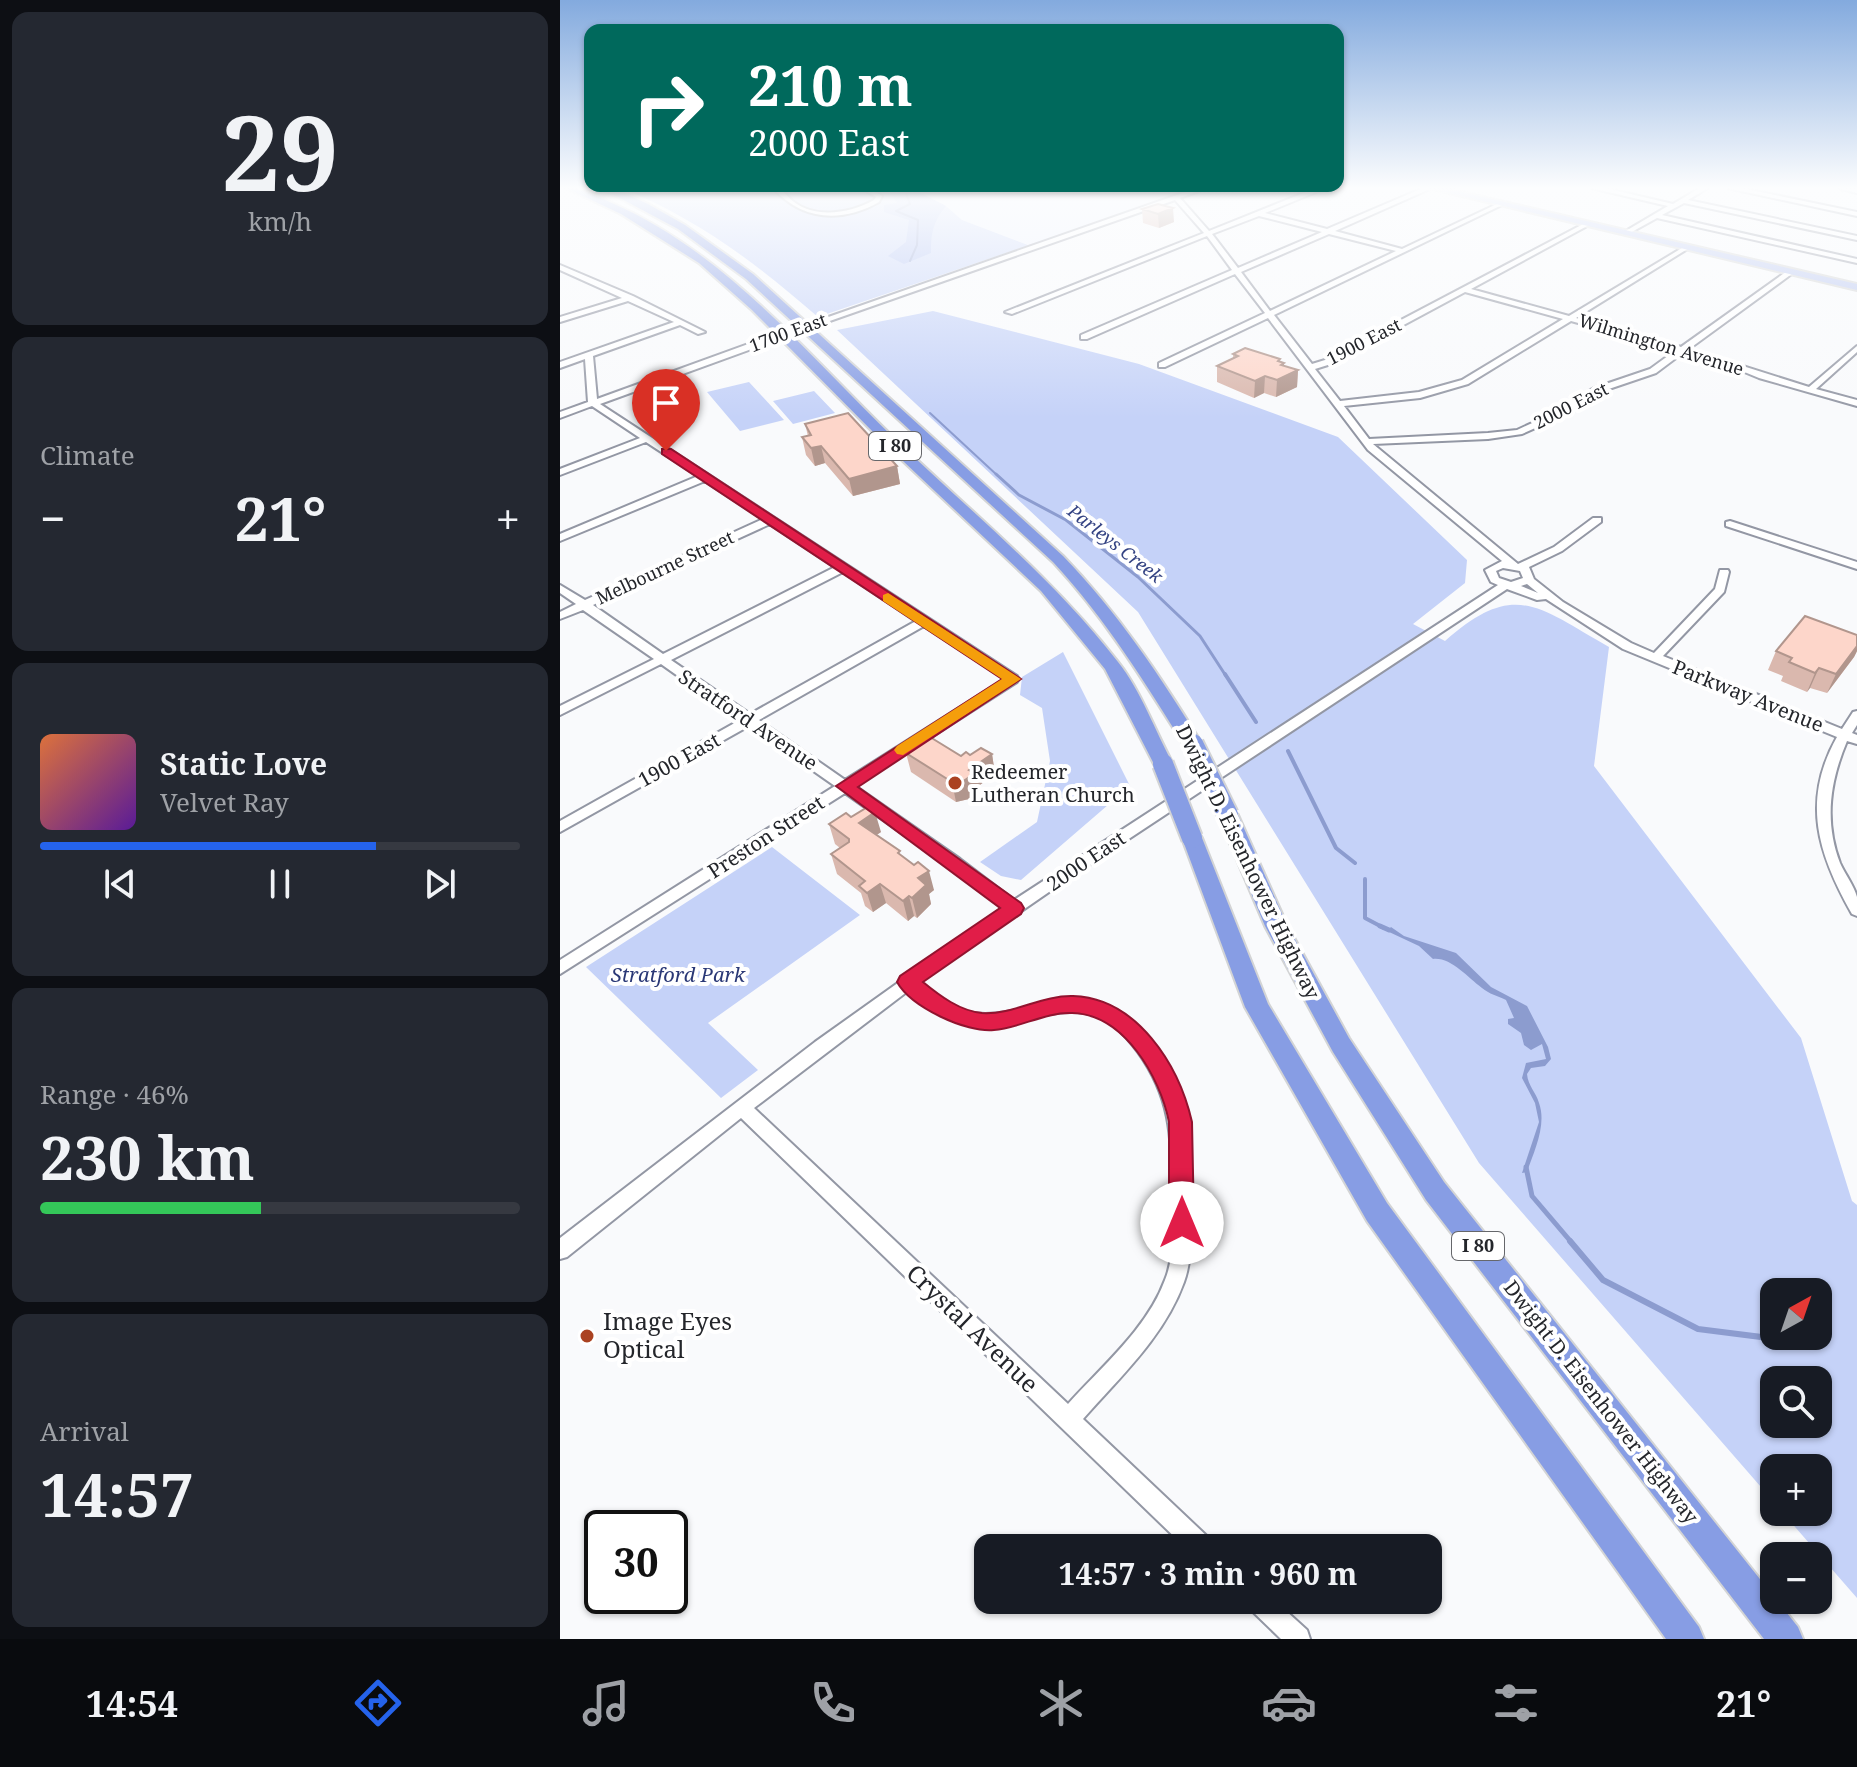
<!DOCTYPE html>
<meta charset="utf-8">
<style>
body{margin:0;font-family:"Noto Serif",serif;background:#242831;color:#f1f3f6;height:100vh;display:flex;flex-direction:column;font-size:30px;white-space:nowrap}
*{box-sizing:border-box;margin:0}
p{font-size:26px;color:#9ea1a6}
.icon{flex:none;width:44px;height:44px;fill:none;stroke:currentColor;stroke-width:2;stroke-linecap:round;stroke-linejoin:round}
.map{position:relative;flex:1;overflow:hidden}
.drawer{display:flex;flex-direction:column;gap:12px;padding:12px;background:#0d0f14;width:560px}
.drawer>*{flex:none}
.top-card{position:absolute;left:24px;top:24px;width:760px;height:168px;border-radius:16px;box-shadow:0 2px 6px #0004;background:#00695c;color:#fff;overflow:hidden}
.needle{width:52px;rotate:40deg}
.buttons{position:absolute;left:1200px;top:1278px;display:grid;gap:16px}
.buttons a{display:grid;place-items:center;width:72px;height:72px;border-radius:16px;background:#171b24;box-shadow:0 2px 6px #0004;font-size:40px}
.speed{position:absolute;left:24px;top:1510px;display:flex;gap:16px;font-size:40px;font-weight:700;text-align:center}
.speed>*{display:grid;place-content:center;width:104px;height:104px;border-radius:50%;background:#171b24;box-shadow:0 2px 6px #0004;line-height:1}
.speed .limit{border:4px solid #111;border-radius:12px;background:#fff;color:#111}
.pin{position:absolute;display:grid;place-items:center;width:68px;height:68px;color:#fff;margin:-82px -34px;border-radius:50% 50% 50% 0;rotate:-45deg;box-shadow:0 0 8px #0007}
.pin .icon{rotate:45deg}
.me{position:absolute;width:88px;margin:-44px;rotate:0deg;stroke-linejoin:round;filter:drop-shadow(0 0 6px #0008)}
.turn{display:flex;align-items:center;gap:28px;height:168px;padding:0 32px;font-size:36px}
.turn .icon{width:104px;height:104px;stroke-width:2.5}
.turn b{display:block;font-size:56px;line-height:68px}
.big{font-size:60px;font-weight:700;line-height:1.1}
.drawer .card{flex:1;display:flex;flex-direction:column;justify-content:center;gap:12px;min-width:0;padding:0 28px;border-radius:16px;background:#242831}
.drawer .dial{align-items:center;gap:0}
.dial b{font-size:104px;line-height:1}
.song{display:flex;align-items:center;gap:24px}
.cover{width:96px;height:96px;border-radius:12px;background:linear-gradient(135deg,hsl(20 70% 55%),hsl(270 70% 35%))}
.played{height:8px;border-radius:4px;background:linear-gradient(90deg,#2563eb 70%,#363941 70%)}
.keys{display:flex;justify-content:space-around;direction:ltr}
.heat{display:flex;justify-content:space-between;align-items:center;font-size:44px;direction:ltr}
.charge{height:12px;border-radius:6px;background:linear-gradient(90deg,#34c759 46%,#363941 0)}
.trip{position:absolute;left:414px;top:1534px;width:468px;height:80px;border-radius:16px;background:#171b24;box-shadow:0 2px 6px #0004;font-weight:700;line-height:80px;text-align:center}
.tabs{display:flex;height:128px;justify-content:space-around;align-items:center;background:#090b0e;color:#9ea1a6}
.tabs .icon{width:56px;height:56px}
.tabs .current{color:#2563eb}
.tabs b{font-size:36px;color:#f1f3f6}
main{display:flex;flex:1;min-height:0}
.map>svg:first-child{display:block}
.built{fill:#edf2fe}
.green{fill:#c5d2f8;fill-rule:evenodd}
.forest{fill:#acbdf2}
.water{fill:#8c9ccf}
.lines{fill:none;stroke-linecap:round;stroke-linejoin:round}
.stream-far4{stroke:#8c9ccf;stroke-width:2}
.stream-far3{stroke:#8c9ccf;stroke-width:3}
.stream-far2{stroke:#8c9ccf;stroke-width:4}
.stream-far1{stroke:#8c9ccf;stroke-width:5}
.stream{stroke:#8c9ccf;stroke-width:6}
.minor-casing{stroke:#9397a4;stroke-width:4}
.major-casing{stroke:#d3d4d5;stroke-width:4}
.highway-casing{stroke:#d3d4d5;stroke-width:4}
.minor{fill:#fff;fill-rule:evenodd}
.major{fill:#b7c4ef;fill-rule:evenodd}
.highway{fill:#879de4;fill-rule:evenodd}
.minor-bridge-casing{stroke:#9397a4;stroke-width:11;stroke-linecap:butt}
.highway-bridge-casing{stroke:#d3d4d5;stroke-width:24;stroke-linecap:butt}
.minor-bridge{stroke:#fff;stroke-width:9}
.highway-bridge{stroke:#879de4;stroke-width:20}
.wall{fill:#dab8ae}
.shaded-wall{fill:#b1968d}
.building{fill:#fdd6ca;stroke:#b1968d;stroke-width:2}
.route{fill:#e11d48;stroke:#92132f;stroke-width:2}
.slow{fill:#f59e0b}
.poi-dot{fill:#aa4221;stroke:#fff;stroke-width:3}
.labels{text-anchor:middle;stroke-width:8;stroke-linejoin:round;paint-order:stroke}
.far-street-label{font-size:18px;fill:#24262b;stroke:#fff}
.shield{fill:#fff;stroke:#66676b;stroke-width:2}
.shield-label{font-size:18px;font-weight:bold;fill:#24262b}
.far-water-label{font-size:18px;font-style:italic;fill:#344383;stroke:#fff}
.street-label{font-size:20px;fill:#24262b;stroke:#fff}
.poi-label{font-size:20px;fill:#24262b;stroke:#fff;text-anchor:start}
.park-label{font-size:20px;font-style:italic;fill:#2a3876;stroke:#fff}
.near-poi-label{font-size:24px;fill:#24262b;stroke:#fff;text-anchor:start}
.near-street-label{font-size:24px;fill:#24262b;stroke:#fff}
</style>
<main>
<section class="drawer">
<div class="card dial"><b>29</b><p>km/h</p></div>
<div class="card"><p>Climate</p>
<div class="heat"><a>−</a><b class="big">21°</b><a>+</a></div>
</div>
<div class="card">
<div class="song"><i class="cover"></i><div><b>Static Love</b><p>Velvet Ray</p></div></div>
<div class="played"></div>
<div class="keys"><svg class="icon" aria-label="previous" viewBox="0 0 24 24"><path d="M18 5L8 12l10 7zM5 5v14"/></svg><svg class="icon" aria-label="pause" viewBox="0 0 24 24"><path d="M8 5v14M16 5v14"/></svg><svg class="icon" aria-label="next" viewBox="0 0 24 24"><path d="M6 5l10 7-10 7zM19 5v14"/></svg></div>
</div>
<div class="card"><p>Range · 46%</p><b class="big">230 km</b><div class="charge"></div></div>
<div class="card"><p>Arrival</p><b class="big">14:57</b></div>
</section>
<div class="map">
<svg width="1297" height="1639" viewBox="0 0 1297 1639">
<rect width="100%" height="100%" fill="#f9fafc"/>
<!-- built -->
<path class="built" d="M351,188H630L469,245L402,220L386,206Z"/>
<!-- green -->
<path class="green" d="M62,188H351L386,206L402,220L468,245L499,235L258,317C196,263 139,220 62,188Z
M373,311L579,364L778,437L907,560L905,583L853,624L885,641C955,579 978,607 1049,647L1034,766L1241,1038L1292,1201L1297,1205V1598L1222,1512H1258V1468H1214V1502L919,1163L578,612L277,330ZM1214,1292H1258V1336H1214ZM1214,1380H1258V1424H1214Z
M189,382L224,420L180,431L147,392Z
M254,391L275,413L233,424L213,401Z
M503,652L570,786L461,880L441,876L420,862L477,822L490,761L482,708L460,695L462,677Z
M212,847L300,915L148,1023L198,1070L161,1098L26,967Z"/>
<!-- forest -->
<path class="forest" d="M327,188H351L386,206C373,222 371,233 371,253L344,264L328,256L346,242L349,220L324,212V205L337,203Z"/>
<!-- water -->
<path class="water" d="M831,927L844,936L896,953L931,987L967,1006L988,1047L991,1059L985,1066L971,1068L967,1074C968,1086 976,1092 979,1103C987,1125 974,1151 967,1172L962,1173L979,1122L975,1103L962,1078L966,1063L986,1059L982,1044L971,1050L964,1045L961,1033L948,1024V1019L954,1018L946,1000C938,996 929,994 922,988C907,977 891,957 873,959L859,946L827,931Z"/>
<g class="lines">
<!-- stream-far4 -->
<path class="stream-far4" d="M344,188L350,204L336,211L358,220L357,245L350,261
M370,413L438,476"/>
<!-- stream-far3 -->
<path class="stream-far3" d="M436,474L459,495L506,520L578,577L640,636L666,676"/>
<!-- stream-far2 -->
<path class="stream-far2" d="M665,674L696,722
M728,751L776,848L795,863
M805,879V918L824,928"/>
<!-- stream-far1 -->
<path class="stream-far1" d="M820,926L829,930
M966,1167L972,1196L1012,1243"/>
<!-- stream -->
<path class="stream" d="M1010,1241L1043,1280L1138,1329L1233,1341"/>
<!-- minor casing -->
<g class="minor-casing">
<path id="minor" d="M213,188C223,188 226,196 234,202C256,219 291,213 314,200L316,197L301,188H310L322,196L319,202C282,223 242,221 213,188Z
M637,188H647L620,198L649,231L756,188H766L705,213L767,229L863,188H872L775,231L842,249L939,203L944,204L714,315L752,364L765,360L1027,222L1029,225L911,289L1009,316L1127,245L1129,248L1016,318L1121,347L1230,269L1233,273L1129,349L1249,387L1297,346V352L1256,389L1297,400V406L1199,378L1165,364L1124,352L1096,373L1040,392L1000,417L962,434L928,439L813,444L958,564L994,547L1033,518H1041V522L1002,551L969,567L974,579L1003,602L1071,643L1094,653L1155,589L1160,570H1168L1169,572L1164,592L1103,656L1282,729L1293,712L1297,711V725L1292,733L1297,735V744L1287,741C1270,781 1264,821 1280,863C1285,874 1294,886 1297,897C1297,902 1297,910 1297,916L1292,914C1258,854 1241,801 1277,737L1063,649L986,599L977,600L947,589L502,883L359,982C371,992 384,1004 400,1010C447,1026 493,987 543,1004C588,1020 621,1080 628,1125C632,1151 630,1178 630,1204C631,1230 633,1257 624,1282C604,1337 560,1377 523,1419L651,1540L655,1548H626L181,1118L7,1257L0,1259V1238L255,1042L443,908L390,867L285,793L0,974V960L275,786L189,726L0,832V821L180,720L101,664L0,715V706L94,659L23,610L0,619V612L16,604L0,593V585L25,600L203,519L145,481L0,541V534L138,476L86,442L0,475V469L80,438L32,406L0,418V412L28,402L25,359L0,368V362L114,322L68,301L0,322V317L62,298L0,270V265L73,296L145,332L138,334L120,325L33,356L37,399L213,335H219V339L40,404L457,676L459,679L457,682L295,786L400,859L454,900L938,585L931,582L925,570L942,561L808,450L708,318L605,367H599V363L705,313L675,274L527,339H521V335L672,270L647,236L452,314L445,312L644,233L615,200L264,323L257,321ZM699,216L762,232L678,268L652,234ZM769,234L836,251L710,311L681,272ZM905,292L1003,319L902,380L859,392L780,401L755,369L771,364ZM1011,321L1116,350L1090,369L1034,388L994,413L957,430L928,433L809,439L784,406L860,398L908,384ZM210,524L275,567L103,654L33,605ZM943,568L960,571L963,578L951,582L939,578L936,571ZM283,572L356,621L190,714L111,660ZM967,584L978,593L961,586ZM364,626L445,679L285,780L199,720ZM348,991C395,1031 418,1031 477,1017C496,1012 517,1009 537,1016C554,1022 567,1037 578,1052C614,1102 611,1143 612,1202C612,1228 615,1256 605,1280C587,1329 541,1367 508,1404L194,1108Z
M1031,188H1045L1113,204L1140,188H1148L1128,200L1297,236V240L1124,203L1102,215L1297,259V263L1097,218L1068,234H1064V232L1108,206Z
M1167,188H1181L1297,212V216Z
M1280,188L1297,189V193L1281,189Z
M1170,521L1297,562V569L1166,526V522Z
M685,1600H714L747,1630L750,1639H721L689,1608Z"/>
</g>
<!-- major casing -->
<g class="major-casing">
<path id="major" d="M868,188H884L1297,284V290Z"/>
</g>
<!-- highway casing -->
<g class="highway-casing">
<path id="highway" d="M6,188C23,188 36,196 52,203C166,253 247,354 335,439C411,512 493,578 558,662C581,691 595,731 613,764L610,768H596L545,669L481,591L326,445L192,310L139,263L61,214Z
M41,188H53L88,204L125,225L193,274L503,556C558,613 601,677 642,744L640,748H626C585,683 546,619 493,562L186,279L118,229Z
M668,808L678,815L727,925L789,1038L884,1182L1238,1627L1243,1639H1204L866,1200L773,1052L705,926L658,815Z
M632,831L639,833L642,838L708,1004L827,1203L1139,1627L1144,1639H1106L807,1221L685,1007L622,838L625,833Z"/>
</g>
<!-- minor -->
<use href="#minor" class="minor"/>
<!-- major -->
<use href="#major" class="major"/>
<!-- highway -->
<use href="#highway" class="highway"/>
<!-- minor-bridge casing -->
<g class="minor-bridge-casing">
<path id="minor-bridge" d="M216,337L261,321"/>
</g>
<!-- highway-bridge casing -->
<g class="highway-bridge-casing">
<path id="highway-bridge" d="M633,744L668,815
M603,764L632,838"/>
</g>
<!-- minor-bridge -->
<use href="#minor-bridge" class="minor-bridge"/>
<!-- highway-bridge -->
<use href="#highway-bridge" class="highway-bridge"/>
</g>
<!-- wall -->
<path class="wall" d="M598,204L614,222L599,228L583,223L582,209Z
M673,354L720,362L724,366L738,370L737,387L716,397L704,393L694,398L657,382V366L673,358Z
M245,424L337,466L340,484L293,496L265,463L255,466L246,455L242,437L248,436Z
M1297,635V651L1294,657L1267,693L1250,688L1247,692L1221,681L1223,676L1208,670L1216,651Z
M346,753L401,756L432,754L435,774L417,787L418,793L409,799L396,802L351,772Z
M291,817L321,832L316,835L342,856L374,890L369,894L371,904L357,918L354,916L348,921L326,903L313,912L305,906L301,893L277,874L271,854L280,848L275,844L269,824Z"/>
<!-- shaded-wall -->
<path class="shaded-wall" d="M613,208L614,222L599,228L598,214Z
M724,363V377L738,370L737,387L716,397L717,380L721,365Z
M705,376L704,393L694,398L695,381Z
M261,446L265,463L255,466L251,448Z
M337,466L340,484L293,496L289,479Z
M1297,646V651L1294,657L1267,693L1276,674Z
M1259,668L1250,688L1247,692L1255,673Z
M432,754L435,774L417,787L418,793L409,799L396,802L392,782Z
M315,812L321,832L305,843L299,823Z
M369,871L374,890L369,894L371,904L357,918L352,898L358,878Z
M320,884L326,903L313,912L307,893Z
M349,896L354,916L348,921L343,901Z"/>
<!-- building -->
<path class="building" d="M598,204L613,208L598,214L582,209Z
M685,348L720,359L718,361L724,363L721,365L738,370L717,380L705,376L695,381L657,366L678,356L673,354Z
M288,413L337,466L289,479L261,446L251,448L242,437L251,435L245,424Z
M1245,616L1297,635V646L1276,674L1259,668L1255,673L1229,662L1232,658L1216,651Z
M370,737L401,756L406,752L410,755L421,748L432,754L409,770L415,773L405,780L392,782L346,753Z
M311,805L315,812L299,823L340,851L338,853L354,865L358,862L369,871L358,878L366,885L352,898L349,896L343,901L320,884L307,893L299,886L305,881L271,854L289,842V839L269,824L286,813L291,817Z"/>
<!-- sky -->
<linearGradient id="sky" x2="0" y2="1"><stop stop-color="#83aade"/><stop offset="0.45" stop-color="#fcfdfe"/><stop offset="1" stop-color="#fcfdfe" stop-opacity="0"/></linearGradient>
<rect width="1297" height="418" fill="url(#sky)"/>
<!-- route -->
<path class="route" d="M102,449H111L461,679L298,787L461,903L464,908L461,914L363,982C380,996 400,1011 422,1013C453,1015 482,995 513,996C577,998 619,1065 632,1122L634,1223L630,1231L622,1234L613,1231L609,1223V1122C600,1077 564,1014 512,1013C485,1012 460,1028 434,1030C406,1033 351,1007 337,982L340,976L440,908L276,786L442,679L102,454Z"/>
<!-- slow -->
<path class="slow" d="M328,593L461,679L343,755L337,754L334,750L337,746L442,679L323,601V595Z"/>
<!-- markers -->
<g class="poi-dot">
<circle cx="395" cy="783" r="8"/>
<circle cx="27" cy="1336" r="8"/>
</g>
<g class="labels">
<!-- far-street labels -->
<g class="far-street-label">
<text transform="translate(228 333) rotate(-20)" y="6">1700 East</text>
<text transform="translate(804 342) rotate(-27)" y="6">1900 East</text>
<text transform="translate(1101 345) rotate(17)" y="6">Wilmington Avenue</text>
<text transform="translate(1011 406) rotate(-27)" y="6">2000 East</text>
<text transform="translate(105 568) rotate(-25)" y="6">Melbourne Street</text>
</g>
<!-- shield labels -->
<g class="shield">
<rect x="309" y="432" width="52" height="28" rx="6"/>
<rect x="892" y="1232" width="52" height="28" rx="6"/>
</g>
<g class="shield-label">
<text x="335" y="452">I 80</text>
<text x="918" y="1252">I 80</text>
</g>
<!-- far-water labels -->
<g class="far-water-label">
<text transform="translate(555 544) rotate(38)" y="6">Parleys Creek</text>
</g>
<!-- street labels -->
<g class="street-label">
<text transform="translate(1188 696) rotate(22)" y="7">Parkway Avenue</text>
<text transform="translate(188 720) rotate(34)" y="7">Stratford Avenue</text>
<text transform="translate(119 760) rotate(-29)" y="7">1900 East</text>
<text transform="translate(206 837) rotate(-33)" y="7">Preston Street</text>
<text transform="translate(526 861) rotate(-34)" y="7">2000 East</text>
<text transform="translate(688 862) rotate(64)" y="7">Dwight D. Eisenhower Highway</text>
<text transform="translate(1041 1402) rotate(52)" y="7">Dwight D. Eisenhower Highway</text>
</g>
<!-- poi labels -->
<g class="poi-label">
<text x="411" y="779">Redeemer<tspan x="411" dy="23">Lutheran Church</tspan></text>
</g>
<!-- park labels -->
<g class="park-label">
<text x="118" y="982">Stratford Park</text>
</g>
<!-- near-poi labels -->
<g class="near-poi-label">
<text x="43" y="1330">Image Eyes<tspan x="43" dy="28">Optical</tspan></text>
</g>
<!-- near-street labels -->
<g class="near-street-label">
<text transform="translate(412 1329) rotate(44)" y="8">Crystal Avenue</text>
</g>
</g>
</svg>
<div class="buttons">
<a><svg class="needle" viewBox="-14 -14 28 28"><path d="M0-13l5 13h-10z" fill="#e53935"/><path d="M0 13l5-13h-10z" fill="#9ea1a6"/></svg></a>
<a><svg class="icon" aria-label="search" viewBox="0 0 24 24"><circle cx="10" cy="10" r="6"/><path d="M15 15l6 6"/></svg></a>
<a>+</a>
<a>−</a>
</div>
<div class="speed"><div class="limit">30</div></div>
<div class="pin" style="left:106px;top:451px;background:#d93025"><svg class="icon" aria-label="arrive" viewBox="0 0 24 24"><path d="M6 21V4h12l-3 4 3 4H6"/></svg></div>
<svg class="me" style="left:622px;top:1223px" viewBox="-20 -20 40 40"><circle r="19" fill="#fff"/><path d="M0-13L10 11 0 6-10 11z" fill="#e11d48"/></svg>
<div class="trip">14:57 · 3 min · 960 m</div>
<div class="top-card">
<div class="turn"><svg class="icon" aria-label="right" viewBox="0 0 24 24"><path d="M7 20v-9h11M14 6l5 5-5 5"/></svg><div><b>210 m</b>2000 East</div></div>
</div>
</div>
</main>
<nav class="tabs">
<b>14:54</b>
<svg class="icon current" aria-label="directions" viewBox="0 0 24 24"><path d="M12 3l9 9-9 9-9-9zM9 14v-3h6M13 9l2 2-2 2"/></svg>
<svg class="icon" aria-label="music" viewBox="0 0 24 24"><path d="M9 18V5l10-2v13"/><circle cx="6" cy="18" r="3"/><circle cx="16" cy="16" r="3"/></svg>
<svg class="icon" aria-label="phone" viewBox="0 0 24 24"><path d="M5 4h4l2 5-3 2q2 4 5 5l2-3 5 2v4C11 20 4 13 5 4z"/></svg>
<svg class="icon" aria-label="climate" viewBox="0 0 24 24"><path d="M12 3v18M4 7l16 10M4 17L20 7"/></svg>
<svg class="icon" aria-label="car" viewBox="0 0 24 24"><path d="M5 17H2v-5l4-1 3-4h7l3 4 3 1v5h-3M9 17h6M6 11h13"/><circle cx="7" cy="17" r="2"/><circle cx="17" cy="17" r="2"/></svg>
<svg class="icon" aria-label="filters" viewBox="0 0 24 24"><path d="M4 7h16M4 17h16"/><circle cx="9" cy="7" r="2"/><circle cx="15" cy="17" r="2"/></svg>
<b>21°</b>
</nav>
